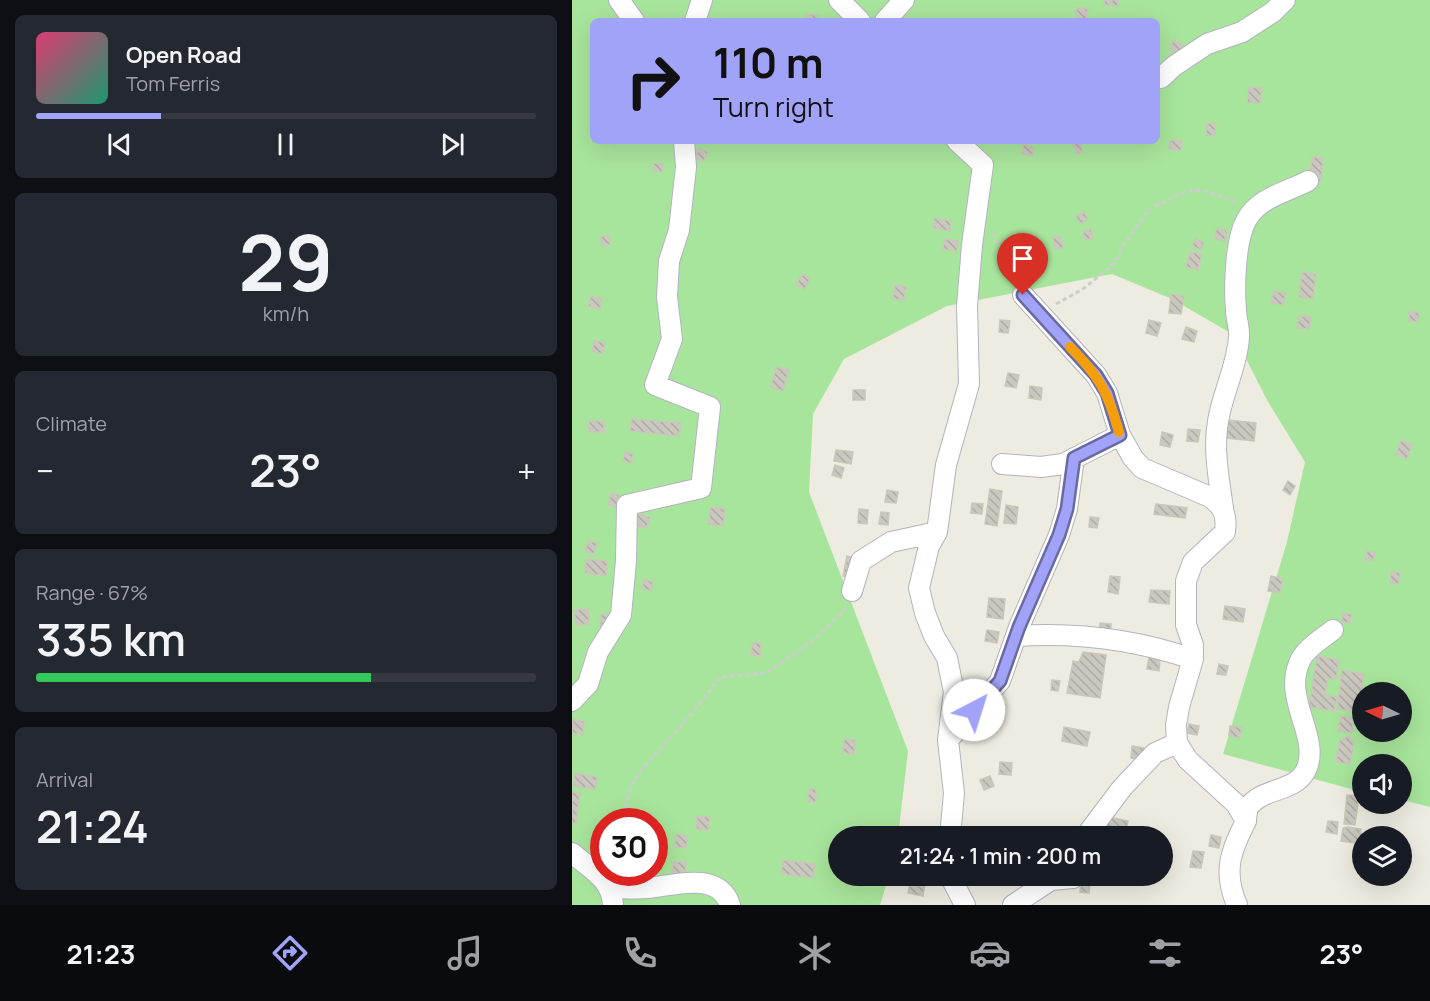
<!DOCTYPE html>
<meta charset="utf-8">
<style>
body{margin:0;font-family:Manrope,sans-serif;background:#242831;color:#f1f3f6;height:100vh;display:flex;flex-direction:column;font-size:22px;white-space:nowrap}
*{box-sizing:border-box;margin:0}
p{font-size:20px;color:#9ea1a6}
.icon{flex:none;width:33px;height:33px;fill:none;stroke:currentColor;stroke-width:2;stroke-linecap:round;stroke-linejoin:round}
.map{position:relative;flex:1;overflow:hidden}
.sheet{display:flex;flex-direction:column;gap:15px;padding:15px;background:#0d0f14;width:572px}
.sheet>*{flex:none}
.top-card{position:absolute;left:18px;top:18px;width:570px;height:126px;border-radius:9px;box-shadow:0 6px 24px #0002;background:#a1a3f9;color:#111;overflow:hidden}
.needle{width:39px;rotate:275deg}
.controls{position:absolute;left:780px;top:682px;display:grid;gap:12px}
.controls a{display:grid;place-items:center;width:60px;height:60px;border-radius:50%;background:#171b24;box-shadow:0 6px 24px #0002;font-size:30px}
.speed{position:absolute;left:18px;top:808px;display:flex;gap:12px;font-size:30px;font-weight:700;text-align:center}
.speed>*{display:grid;place-content:center;width:78px;height:78px;border-radius:50%;background:#171b24;box-shadow:0 6px 24px #0002;line-height:1}
.speed .limit{border:9px solid #d22;background:#fff;color:#111}
.pin{position:absolute;display:grid;place-items:center;width:51px;height:51px;color:#fff;margin:-62px -26px;border-radius:50% 50% 50% 0;rotate:-45deg;box-shadow:0 0 6px #0007}
.pin .icon{rotate:45deg}
.me{position:absolute;width:66px;margin:-33px;rotate:40deg;stroke-linejoin:round;filter:drop-shadow(0 0 4px #0008)}
.turn{display:flex;align-items:center;gap:21px;height:126px;padding:0 24px;font-size:27px}
.turn .icon{width:78px;height:78px;stroke-width:2.5}
.turn b{display:block;font-size:42px;line-height:51px}
.big{font-size:45px;font-weight:600;line-height:1.1}
.sheet .widget{flex:1;display:flex;flex-direction:column;justify-content:center;gap:9px;min-width:0;padding:0 21px;border-radius:9px;background:#242831}
.sheet .dial{align-items:center;gap:0}
.dial b{font-size:78px;line-height:1}
.song{display:flex;align-items:center;gap:18px}
.cover{width:72px;height:72px;border-radius:9px;background:linear-gradient(135deg,hsl(340 70% 55%),hsl(160 70% 35%))}
.played{height:6px;border-radius:3px;background:linear-gradient(90deg,#a1a3f9 25%,#363941 25%)}
.keys{display:flex;justify-content:space-around;direction:ltr}
.heat{display:flex;justify-content:space-between;align-items:center;font-size:33px;direction:ltr}
.charge{height:9px;border-radius:4px;background:linear-gradient(90deg,#34c759 67%,#363941 0)}
.trip{position:absolute;left:256px;top:826px;width:345px;height:60px;border-radius:30px;background:#171b24;box-shadow:0 6px 24px #0002;font-weight:600;line-height:60px;text-align:center}
.tabs{display:flex;height:96px;justify-content:space-around;align-items:center;background:#090b0e;color:#9ea1a6}
.tabs .icon{width:42px;height:42px}
.tabs .current{color:#a1a3f9}
.tabs b{font-size:27px;color:#f1f3f6}
main{display:flex;flex:1;min-height:0}
.map>svg:first-child{display:block}
.grass{fill:#a8e59c;fill-rule:evenodd}
.building{fill:url(#building-back-hatch);stroke:#cac7b9;stroke-width:1.5}
.lines{fill:none;stroke-linecap:round;stroke-linejoin:round}
.minor-casing{stroke:#b3b3c0;stroke-width:22}
.path{stroke:#cdcdcd;stroke-width:3;stroke-dasharray:4.5 3;stroke-linecap:butt}
.minor{stroke:#fff;stroke-width:20}
.route-casing{stroke:#696aa2;stroke-width:15}
.route{stroke:#a1a3f9;stroke-width:10}
.slow{stroke:#f59e0b;stroke-width:10}
</style>
<main>
<section class="sheet">
<div class="widget">
<div class="song"><i class="cover"></i><div><b>Open Road</b><p>Tom Ferris</p></div></div>
<div class="played"></div>
<div class="keys"><svg class="icon" aria-label="previous" viewBox="0 0 24 24"><path d="M18 5L8 12l10 7zM5 5v14"/></svg><svg class="icon" aria-label="pause" viewBox="0 0 24 24"><path d="M8 5v14M16 5v14"/></svg><svg class="icon" aria-label="next" viewBox="0 0 24 24"><path d="M6 5l10 7-10 7zM19 5v14"/></svg></div>
</div>
<div class="widget dial"><b>29</b><p>km/h</p></div>
<div class="widget"><p>Climate</p>
<div class="heat"><a>−</a><b class="big">23°</b><a>+</a></div>
</div>
<div class="widget"><p>Range · 67%</p><b class="big">335 km</b><div class="charge"></div></div>
<div class="widget"><p>Arrival</p><b class="big">21:24</b></div>
</section>
<div class="map">
<svg width="859" height="905" viewBox="0 0 859 905">
<defs>
<pattern id="building-back-hatch" width="6" height="6" patternUnits="userSpaceOnUse" patternTransform="scale(1.5)"><rect width="6" height="6" fill="#cac7bf"/><path d="M-1 5l2 2M0 0l6 6M5-1l2 2" fill="none" stroke="#aeaba4"/></pattern>
</defs>
<rect width="100%" height="100%" fill="#eeebe0"/>
<!-- grass -->
<path class="grass" d="M0,0H858V807L830,800V765H790V792L651,754L715,542L733,462L695,400L662,335L600,299L540,274L375,306L272,359L241,414L237,492L336,751L326,837H267V876H317L308,905H0ZM21,21H585V141H21ZM790,693H830V732H790ZM32,822H82V873H32Z"/>
<!-- building -->
<path class="building" d="M532,0H546V6L532,5Z
M505,8L516,9L514,20L504,19Z
M235,14L245,15V21H235Z
M601,40L611,45L607,54L597,49Z
M677,87L690,88L688,103L675,102Z
M635,123L644,124L642,136L634,135Z
M598,140L610,141L609,151L597,149Z
M507,141L511,151L505,154L500,142Z
M451,145L461,147L460,156L450,154Z
M127,148L136,152L131,162L123,158Z
M740,157L751,158L749,181L737,180Z
M82,163L91,164L90,172L81,171Z
M512,212L516,219L508,224L504,216Z
M362,218L379,221L378,231L361,228Z
M519,229L521,238L513,240L511,231Z
M644,229L655,230L653,241L643,239Z
M37,235L38,245L30,246L28,237Z
M489,236L491,248L483,249L481,237Z
M372,239L386,241L385,251L371,249Z
M623,239L632,243L629,250L620,246Z
M454,250L467,252L466,264L452,262Z
M618,252L630,254L626,270L614,267Z
M730,272L744,274L741,299L727,297Z
M230,274L238,278L233,289L224,285Z
M323,285L334,287L332,300L321,299Z
M702,291L714,293L711,305L699,303Z
M599,294L612,296L609,314L597,313Z
M19,296L30,299L28,309L16,306Z
M837,312H847V322L837,321Z
M727,316L739,317L737,329L725,328Z
M428,320L438,321L436,333L427,332Z
M577,320L589,323L585,336L574,333Z
M614,327L625,331L622,342L610,339Z
M22,340L33,343L31,354L20,351Z
M204,367L217,370L211,391L199,387Z
M436,373L447,375L444,388L433,386Z
M458,386L470,388L469,400L457,398Z
M281,390H293V400H281Z
M60,419L109,423L107,436L58,431Z
M656,420L684,423L682,441L654,438Z
M17,421H32V432H17Z
M616,429L628,430L626,442L615,441Z
M590,432L601,435L598,447L588,445Z
M829,440L840,445L835,459L824,454Z
M264,450L281,452L279,464L262,461Z
M53,452L61,454L59,463L51,461Z
M263,465L272,468L269,478L260,475Z
M716,481L723,486L718,495L711,490Z
M418,489L430,491L425,526L413,524Z
M315,490L326,492L324,503L313,502Z
M39,493L47,495L44,507L36,505Z
M400,503L411,504L410,514L399,513Z
M584,504L615,508L613,518L582,514Z
M434,505L446,507L444,524L432,523Z
M139,507L153,509L151,526L136,524Z
M287,509L296,510L295,524L286,523Z
M309,512L317,513L316,525L307,524Z
M66,514L78,517L75,528L63,525Z
M518,517L527,518L525,528L517,527Z
M16,541L25,543L22,554L13,552Z
M795,551L803,553L801,561L793,560Z
M275,556L284,558L281,578L271,576Z
M14,559L35,561L34,576L13,573Z
M819,572L828,573L827,584L818,583Z
M538,576L548,577L546,594L536,592Z
M699,576L711,579L708,593L696,591Z
M72,579L81,582L79,591L70,588Z
M579,590L598,591L597,604L577,602Z
M417,598L433,599L431,619L415,617Z
M653,606L673,609L671,622L651,619Z
M16,609L17,624L4,625L2,610Z
M770,613L779,614V623L770,622Z
M37,614L38,631L29,632L28,615Z
M528,623L539,624L538,635L527,633Z
M415,630L427,632L425,643L413,641Z
M180,643H189L188,656L179,655Z
M511,652L534,655L528,698L495,693L501,661L507,662Z
M745,656L767,660L764,679L756,678L753,695L765,697L762,711L737,707Z
M577,657L588,659L587,671L575,669Z
M647,664L656,666L654,675L645,674Z
M770,670L792,674L786,712L765,709Z
M480,680L488,681L486,691L479,690Z
M769,716L782,718L780,733L766,731Z
M1,719L12,721L11,734L0,733Z
M617,724L627,726L625,735L615,733Z
M658,726L670,727L668,738L657,736Z
M492,727L518,732L515,746L490,741Z
M773,737H778V740L782,741L778,764L764,762L768,739L772,740Z
M272,739L283,740L282,754L271,753Z
M560,746L572,748L571,760L559,758Z
M428,762L440,763L439,775L427,774Z
M3,773L25,777L23,789L1,786Z
M418,776L422,786L412,790L408,780Z
M236,789H244V802H236Z
M0,792L8,793L4,823H0Z
M775,795L787,796L783,825L772,824Z
M125,816L138,817L136,830L124,829Z
M536,817L556,821L554,831L534,828Z
M756,821L766,822L765,834L754,832Z
M776,827L789,829L788,833L793,834V837H790V844L769,841L771,828Z
M104,834L116,836L114,848L103,847Z
M639,835L649,837L647,848L637,846Z
M621,851L632,852L629,868L618,867Z
M211,860L243,864L241,878L209,874Z
M101,862H114L113,874H100Z
M338,882L353,884L351,896L336,893Z
M509,883L518,885L517,893L508,892Z"/>
<g class="lines">
<!-- minor casing -->
<g class="minor-casing">
<path id="minor" d="M47,0L62,21
M267,0L288,21
M123,21L130,0
M313,21L332,0
M585,78H589L602,66L635,44L670,32L701,12L713,0
M451,295L524,375L535,393L548,435L561,458L570,468L638,497C652,507 655,515 653,532L621,562L614,581V625L621,645V659L607,707L604,725L605,743L616,760L664,804L674,821C658,852 651,872 665,905
M430,464L469,467L491,464L548,435
M651,508C647,480 641,450 646,421C651,392 665,366 667,337C668,328 664,319 664,310C662,287 663,239 675,219C688,197 715,192 736,181
M280,591L289,561L319,542L365,532
M444,636C503,632 565,640 621,659
M0,701L16,684L26,652L49,615L54,561L55,505L129,488L138,407L83,385L100,339L95,297L97,261L107,230L114,167L112,141
M376,740L428,681L447,627L487,535L495,509L502,458
M674,821C674,817 675,811 676,808C689,787 723,793 734,770C750,736 707,697 730,657C737,646 751,638 761,630
M378,837L382,793L376,740L382,692L375,658L362,636L353,613L347,588L357,546L365,532L374,465L397,384L395,306L400,245L411,165L385,141
M513,837L550,788L583,753L605,743
M0,853C18,869 40,879 41,905
M378,876L393,905
M38,888C51,888 64,889 77,888C103,885 147,871 158,905
M441,905L479,880L501,878L502,876"/>
</g>
<!-- path -->
<path class="path" d="M421,233L432,254L436,275L441,281
M484,304L511,289L543,263L550,247L577,209L617,190L638,192L664,203
M53,822C51,780 76,764 101,735C118,717 133,696 149,677L194,673L235,645L270,613L273,607"/>
<!-- minor -->
<use href="#minor" class="minor"/>
</g>
<g class="lines">
<!-- route casing -->
<g class="route-casing">
<path id="route" d="M402,710L428,681L447,627L487,535L495,509L502,458L548,435L535,393L524,375L451,295"/>
</g>
<!-- route -->
<use href="#route" class="route"/>
<!-- slow -->
<path class="slow" d="M498,347C527,376 536,392 547,432"/>
</g>
</svg>
<div class="controls">
<a><svg class="needle" viewBox="-14 -14 28 28"><path d="M0-13l5 13h-10z" fill="#e53935"/><path d="M0 13l5-13h-10z" fill="#9ea1a6"/></svg></a>
<a><svg class="icon" aria-label="sound" viewBox="0 0 24 24"><path d="M4 9h4l5-4v14l-5-4H4zM17 9q2 3 0 6"/></svg></a>
<a><svg class="icon" aria-label="layers" viewBox="0 0 24 24"><path d="M12 4l9 5-9 5-9-5zM3 14l9 5 9-5"/></svg></a>
</div>
<div class="speed"><div class="limit">30</div></div>
<div class="pin" style="left:451px;top:295px;background:#d93025"><svg class="icon" aria-label="arrive" viewBox="0 0 24 24"><path d="M6 21V4h12l-3 4 3 4H6"/></svg></div>
<svg class="me" style="left:402px;top:710px" viewBox="-20 -20 40 40"><circle r="19" fill="#fff"/><path d="M0-13L10 11 0 6-10 11z" fill="#a1a3f9"/></svg>
<div class="trip">21:24 · 1 min · 200 m</div>
<div class="top-card">
<div class="turn"><svg class="icon" aria-label="right" viewBox="0 0 24 24"><path d="M7 20v-9h11M14 6l5 5-5 5"/></svg><div><b>110 m</b>Turn right</div></div>
</div>
</div>
</main>
<nav class="tabs">
<b>21:23</b>
<svg class="icon current" aria-label="directions" viewBox="0 0 24 24"><path d="M12 3l9 9-9 9-9-9zM9 14v-3h6M13 9l2 2-2 2"/></svg>
<svg class="icon" aria-label="music" viewBox="0 0 24 24"><path d="M9 18V5l10-2v13"/><circle cx="6" cy="18" r="3"/><circle cx="16" cy="16" r="3"/></svg>
<svg class="icon" aria-label="phone" viewBox="0 0 24 24"><path d="M5 4h4l2 5-3 2q2 4 5 5l2-3 5 2v4C11 20 4 13 5 4z"/></svg>
<svg class="icon" aria-label="climate" viewBox="0 0 24 24"><path d="M12 3v18M4 7l16 10M4 17L20 7"/></svg>
<svg class="icon" aria-label="car" viewBox="0 0 24 24"><path d="M5 17H2v-5l4-1 3-4h7l3 4 3 1v5h-3M9 17h6M6 11h13"/><circle cx="7" cy="17" r="2"/><circle cx="17" cy="17" r="2"/></svg>
<svg class="icon" aria-label="filters" viewBox="0 0 24 24"><path d="M4 7h16M4 17h16"/><circle cx="9" cy="7" r="2"/><circle cx="15" cy="17" r="2"/></svg>
<b>23°</b>
</nav>
